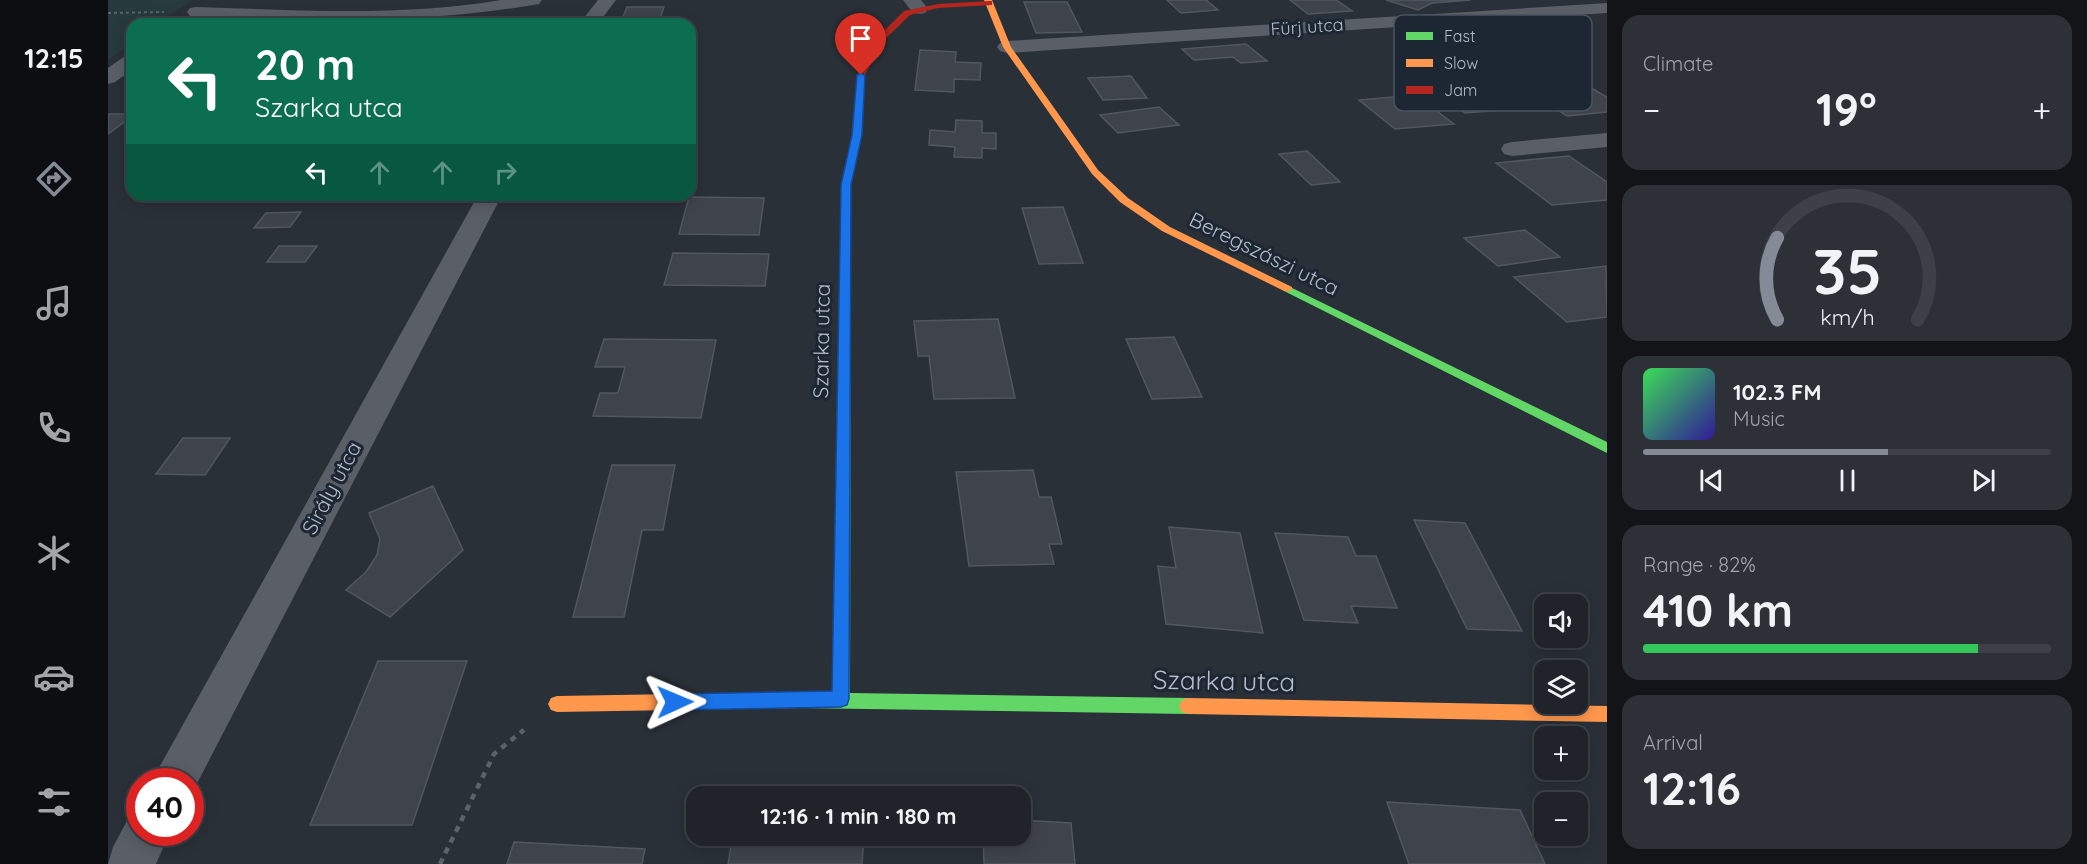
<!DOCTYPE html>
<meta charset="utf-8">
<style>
body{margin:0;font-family:Quicksand,sans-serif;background:#2d3036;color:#f1f3f6;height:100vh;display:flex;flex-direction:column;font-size:22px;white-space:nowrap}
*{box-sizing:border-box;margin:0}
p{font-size:20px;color:#a2a4a8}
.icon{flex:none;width:33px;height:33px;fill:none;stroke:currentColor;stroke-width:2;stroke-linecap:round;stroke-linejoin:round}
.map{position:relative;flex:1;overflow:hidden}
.drawer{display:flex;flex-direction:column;gap:15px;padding:15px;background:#121417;width:480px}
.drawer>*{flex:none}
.top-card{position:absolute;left:18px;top:18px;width:570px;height:183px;border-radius:18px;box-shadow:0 3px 15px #0003,0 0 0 2px #3d4147;background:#0b6e4f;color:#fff;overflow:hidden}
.controls{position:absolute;left:1426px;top:594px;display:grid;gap:12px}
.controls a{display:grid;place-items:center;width:54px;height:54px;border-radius:12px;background:#20242a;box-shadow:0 3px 15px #0003,0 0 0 2px #3d4147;font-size:30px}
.speed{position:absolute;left:18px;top:768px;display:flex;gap:12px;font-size:30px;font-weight:700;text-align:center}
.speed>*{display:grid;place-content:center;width:78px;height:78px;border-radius:50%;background:#20242a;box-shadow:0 3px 15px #0003,0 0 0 2px #3d4147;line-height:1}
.speed .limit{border:9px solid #d22;background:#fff;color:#111}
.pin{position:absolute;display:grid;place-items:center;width:51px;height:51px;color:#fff;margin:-62px -26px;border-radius:50% 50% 50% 0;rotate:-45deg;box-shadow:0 0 6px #0007}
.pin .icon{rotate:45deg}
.me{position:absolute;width:66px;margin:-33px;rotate:89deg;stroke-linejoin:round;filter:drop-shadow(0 0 4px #0008)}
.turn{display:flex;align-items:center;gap:21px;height:126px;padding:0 30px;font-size:27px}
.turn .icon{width:78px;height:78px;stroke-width:2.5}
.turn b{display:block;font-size:42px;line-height:51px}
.lanes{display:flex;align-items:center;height:57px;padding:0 30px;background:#0003;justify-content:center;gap:30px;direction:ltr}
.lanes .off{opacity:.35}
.big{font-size:45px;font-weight:700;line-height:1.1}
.drawer .tile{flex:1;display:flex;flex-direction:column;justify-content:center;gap:9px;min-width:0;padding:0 21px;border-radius:18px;background:#2d3036}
.drawer .dial{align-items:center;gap:0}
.dial svg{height:156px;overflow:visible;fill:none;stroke:#3d4147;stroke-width:7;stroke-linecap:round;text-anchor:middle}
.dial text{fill:#f1f3f6;stroke:none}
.song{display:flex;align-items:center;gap:18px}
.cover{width:72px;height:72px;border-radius:9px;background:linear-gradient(135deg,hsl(130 70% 55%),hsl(250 70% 35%))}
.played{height:6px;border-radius:3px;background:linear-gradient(90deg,#848b96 60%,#3d4147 60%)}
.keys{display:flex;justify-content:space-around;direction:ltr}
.heat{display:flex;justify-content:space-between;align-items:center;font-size:33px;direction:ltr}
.charge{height:9px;border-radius:4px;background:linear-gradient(90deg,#34c759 82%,#3d4147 0)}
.trip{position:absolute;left:578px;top:786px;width:345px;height:60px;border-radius:18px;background:#20242a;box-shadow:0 3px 15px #0003,0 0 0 2px #3d4147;font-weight:700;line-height:60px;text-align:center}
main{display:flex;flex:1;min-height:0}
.dock{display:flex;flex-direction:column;width:108px;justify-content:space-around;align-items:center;background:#0d0e11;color:#a2a4a8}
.dock .icon{width:42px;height:42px}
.dock .selected{color:#848b96}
.dock b{font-size:27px;color:#f1f3f6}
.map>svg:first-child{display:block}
.green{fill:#273a3e}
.building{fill:#3f444c;stroke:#52575f;stroke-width:1.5}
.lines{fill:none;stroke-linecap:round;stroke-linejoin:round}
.path-far1{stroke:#5c6268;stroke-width:2;stroke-dasharray:3 3;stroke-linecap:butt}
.path{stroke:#5c6268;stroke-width:4.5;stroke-dasharray:6 6;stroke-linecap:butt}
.street{fill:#5a5e66;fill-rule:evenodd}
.fast{fill:#63d668;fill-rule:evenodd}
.slow{fill:#ff974d;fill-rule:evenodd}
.jam{fill:#b3261e;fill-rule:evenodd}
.route{fill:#1a73e8;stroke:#114b97;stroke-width:1.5}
.labels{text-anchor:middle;stroke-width:6;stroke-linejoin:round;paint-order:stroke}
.far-street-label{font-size:18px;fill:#b4bcc9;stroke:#1d2633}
.street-label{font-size:21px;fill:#b4bcc9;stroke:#1d2633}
.near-street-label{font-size:26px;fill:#b4bcc9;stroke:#1d2633}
.key{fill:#1d2633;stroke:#4a5360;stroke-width:1.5}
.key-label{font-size:16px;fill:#b4bcc9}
</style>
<main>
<nav class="dock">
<b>12:15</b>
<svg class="icon selected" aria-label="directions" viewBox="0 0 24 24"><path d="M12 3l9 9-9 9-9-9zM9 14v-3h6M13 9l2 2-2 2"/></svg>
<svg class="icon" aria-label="music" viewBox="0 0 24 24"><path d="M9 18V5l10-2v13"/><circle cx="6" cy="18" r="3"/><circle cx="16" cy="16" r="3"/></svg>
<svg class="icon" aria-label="phone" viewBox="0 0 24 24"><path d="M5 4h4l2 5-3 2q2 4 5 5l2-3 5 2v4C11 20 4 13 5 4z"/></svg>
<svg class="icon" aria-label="climate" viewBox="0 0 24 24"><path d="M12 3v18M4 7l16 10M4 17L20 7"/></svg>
<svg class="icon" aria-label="car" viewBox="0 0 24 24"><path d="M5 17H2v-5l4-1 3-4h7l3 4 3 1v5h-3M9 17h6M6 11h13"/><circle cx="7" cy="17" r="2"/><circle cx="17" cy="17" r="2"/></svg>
<svg class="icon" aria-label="filters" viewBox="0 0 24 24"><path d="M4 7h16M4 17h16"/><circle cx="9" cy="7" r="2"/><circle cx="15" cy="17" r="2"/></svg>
</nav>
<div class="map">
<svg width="1499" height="864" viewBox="0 0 1499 864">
<rect width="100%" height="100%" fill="#2a3038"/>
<!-- green -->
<path class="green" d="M0,0H84L49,24H24V42L0,60Z"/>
<!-- building -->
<path class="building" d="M1059,0H1098L1110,10L1073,13Z
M1182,0H1228L1244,11L1200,14Z
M1278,0H1363L1324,3L1310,10Z
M916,2H959L974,32L928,33Z
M519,7H556L550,24H512Z
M1138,44L1159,61L1133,63L1125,57L1086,60L1074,49Z
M812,50L848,52L847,62L873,63L872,80L846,79V92L807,90Z
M1023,76L1039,98L995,100L980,78Z
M1478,85L1499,97V112L1459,116L1419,90Z
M1361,93H1372L1396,110L1357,113L1333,95Z
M1307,95L1346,124L1287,129L1251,100Z
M1051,107L1071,125L1010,133L992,115Z
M0,114H24V116L0,134Z
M848,120L874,121V133H888V149L874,148V158L846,157L847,147L821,145L822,130L847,132Z
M1199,151L1232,182L1203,185L1171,154Z
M1461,156L1499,182V200L1444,205L1388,163Z
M581,197L656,198L651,235L571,234Z
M955,207L975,263L931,264L914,208Z
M193,212L182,227L146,228L158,213Z
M1417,230L1452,257L1390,266L1356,238Z
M171,246H209L197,262H159Z
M565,253L661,254L657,286L556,285Z
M1498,266L1499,317L1459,322L1406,277Z
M890,319L907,398L826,399L821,356H810L806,321Z
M1066,337L1094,397L1044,399L1018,339Z
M496,339L608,340L593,418L485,416L492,393H510L517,367H487Z
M75,438H122L97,475L48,474Z
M504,465H567L555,530H534L516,617H465Z
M925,470L931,497H943L954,544H941L946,564L861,566L848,472Z
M325,486L355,550L282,617L238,590L258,572L269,555L272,539L261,513Z
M1306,520L1357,523L1414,631L1359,629Z
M1061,527L1132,533L1155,633L1058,624L1050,566L1068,568Z
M1167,533L1240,537L1248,556H1268L1289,608L1243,606L1250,623L1196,620Z
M270,661H359L304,825H202Z
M1279,802L1412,810L1437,864H1301Z
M912,820L963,823L967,864H876L875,836H912Z
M639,836H756L754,864H620L623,846L638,847Z
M406,842L537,849L534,864H399Z"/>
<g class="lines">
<!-- path-far1 -->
<path class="path-far1" d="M0,13L56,12"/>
<!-- path -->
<path class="path" d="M332,864L386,754L416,730"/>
<!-- street -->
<path class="street" d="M393,0H434L431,4L425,5C313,24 201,21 88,17L82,16L79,12L82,8L88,7C189,10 293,17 393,0Z
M490,0H508L490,24H471Z
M795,0H813L820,9L817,13C805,16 802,9 795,0Z
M1499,3V13L899,53L892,51L889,47L892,43L899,41Z
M24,54V70L7,82L0,84V68L17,56Z
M1499,133V147L1404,156L1396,154L1393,149L1396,144L1404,142Z
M370,195H394L82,797V782H43Z
M32,811V832H62L48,864H0L5,847L22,815Z"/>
<!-- fast -->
<path class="fast" d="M1180,286L1499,442V453L1176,291L1174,289Z
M737,291L743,294L742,693L1080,698L1086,700L1089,706L1086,712L1080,714L692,708L686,706L683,700L686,694L692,692L724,693L731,294Z"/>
<!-- slow -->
<path class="slow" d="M876,0H884L903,47L990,170L1020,198L1062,227L1184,287V291H1176L1054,231L1012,202L984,174L895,47Z
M692,692L698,694L701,700L698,706L692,708L449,712L443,710L440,704L443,698L449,696Z
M1080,698L1499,706V722L1080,714L1074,712L1071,706L1074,700Z"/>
<!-- jam -->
<path class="jam" d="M881,1H884V5L830,8L802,15L774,42L757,75L754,135L743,185V294L741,296H733V185L744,135L749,75L768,39L796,11L830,4Z"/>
</g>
<!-- route -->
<path class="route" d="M753,73L757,75L754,135L743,185L741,699L739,705L733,707L567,710L561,708L558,702L561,696L567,694L724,691L733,185L744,135L749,75Z"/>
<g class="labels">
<!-- far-street labels -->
<g class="far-street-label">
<text transform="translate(1199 27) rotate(-4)" y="6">Fürj utca</text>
</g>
<!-- street labels -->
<g class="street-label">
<text transform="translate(1156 254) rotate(26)" y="7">Beregszászi utca</text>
<text transform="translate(714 341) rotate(-89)" y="7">Szarka utca</text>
<text transform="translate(224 488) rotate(-62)" y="7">Sirály utca</text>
</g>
<!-- near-street labels -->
<g class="near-street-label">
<text transform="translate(1116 681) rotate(1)" y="9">Szarka utca</text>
</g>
</g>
<!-- legend -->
<rect x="1286" y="15" width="198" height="96" rx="9" class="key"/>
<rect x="1298" y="32" width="27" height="8" fill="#63d668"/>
<rect x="1298" y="59" width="27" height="8" fill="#ff974d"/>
<rect x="1298" y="86" width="27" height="8" fill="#b3261e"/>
<g class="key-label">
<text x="1336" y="42">Fast</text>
<text x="1336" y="69">Slow</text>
<text x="1336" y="96">Jam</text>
</g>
</svg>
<div class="controls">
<a><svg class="icon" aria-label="sound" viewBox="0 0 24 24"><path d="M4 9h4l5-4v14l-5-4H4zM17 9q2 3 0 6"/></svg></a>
<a><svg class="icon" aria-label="layers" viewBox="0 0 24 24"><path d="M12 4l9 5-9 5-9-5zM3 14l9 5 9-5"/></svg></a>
<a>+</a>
<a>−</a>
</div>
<div class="speed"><div class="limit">40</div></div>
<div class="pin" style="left:753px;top:75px;background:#d93025"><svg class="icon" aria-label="arrive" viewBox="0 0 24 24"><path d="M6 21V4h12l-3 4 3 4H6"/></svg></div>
<svg class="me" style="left:567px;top:702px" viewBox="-20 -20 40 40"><path d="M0-17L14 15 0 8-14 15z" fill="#1a73e8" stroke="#fff" stroke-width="4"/></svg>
<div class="trip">12:16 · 1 min · 180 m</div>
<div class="top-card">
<div class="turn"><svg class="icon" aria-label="left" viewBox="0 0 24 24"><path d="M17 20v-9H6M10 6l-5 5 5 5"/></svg><div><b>20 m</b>Szarka utca</div></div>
<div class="lanes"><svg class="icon" aria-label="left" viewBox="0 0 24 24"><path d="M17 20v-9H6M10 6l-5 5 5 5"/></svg><svg class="icon off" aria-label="ahead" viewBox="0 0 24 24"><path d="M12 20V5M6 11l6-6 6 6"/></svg><svg class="icon off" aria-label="ahead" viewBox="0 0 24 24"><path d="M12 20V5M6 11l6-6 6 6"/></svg><svg class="icon off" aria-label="right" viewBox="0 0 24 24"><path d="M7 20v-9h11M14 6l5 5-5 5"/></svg></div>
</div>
</div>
<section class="drawer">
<div class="tile"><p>Climate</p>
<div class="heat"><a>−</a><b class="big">19°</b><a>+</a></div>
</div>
<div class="tile dial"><svg viewBox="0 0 100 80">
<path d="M14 69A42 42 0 1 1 86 69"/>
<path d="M14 69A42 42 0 0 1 14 27" stroke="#848b96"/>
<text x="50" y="56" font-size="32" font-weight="700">35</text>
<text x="50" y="72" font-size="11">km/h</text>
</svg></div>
<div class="tile">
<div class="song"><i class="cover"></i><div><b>102.3 FM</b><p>Music</p></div></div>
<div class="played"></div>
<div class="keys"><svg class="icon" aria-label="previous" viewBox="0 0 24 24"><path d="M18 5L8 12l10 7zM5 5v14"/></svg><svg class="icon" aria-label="pause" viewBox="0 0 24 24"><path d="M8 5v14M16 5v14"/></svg><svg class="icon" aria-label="next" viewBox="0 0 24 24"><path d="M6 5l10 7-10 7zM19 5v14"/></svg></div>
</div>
<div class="tile"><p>Range · 82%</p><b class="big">410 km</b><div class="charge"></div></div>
<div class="tile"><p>Arrival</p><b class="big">12:16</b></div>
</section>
</main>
